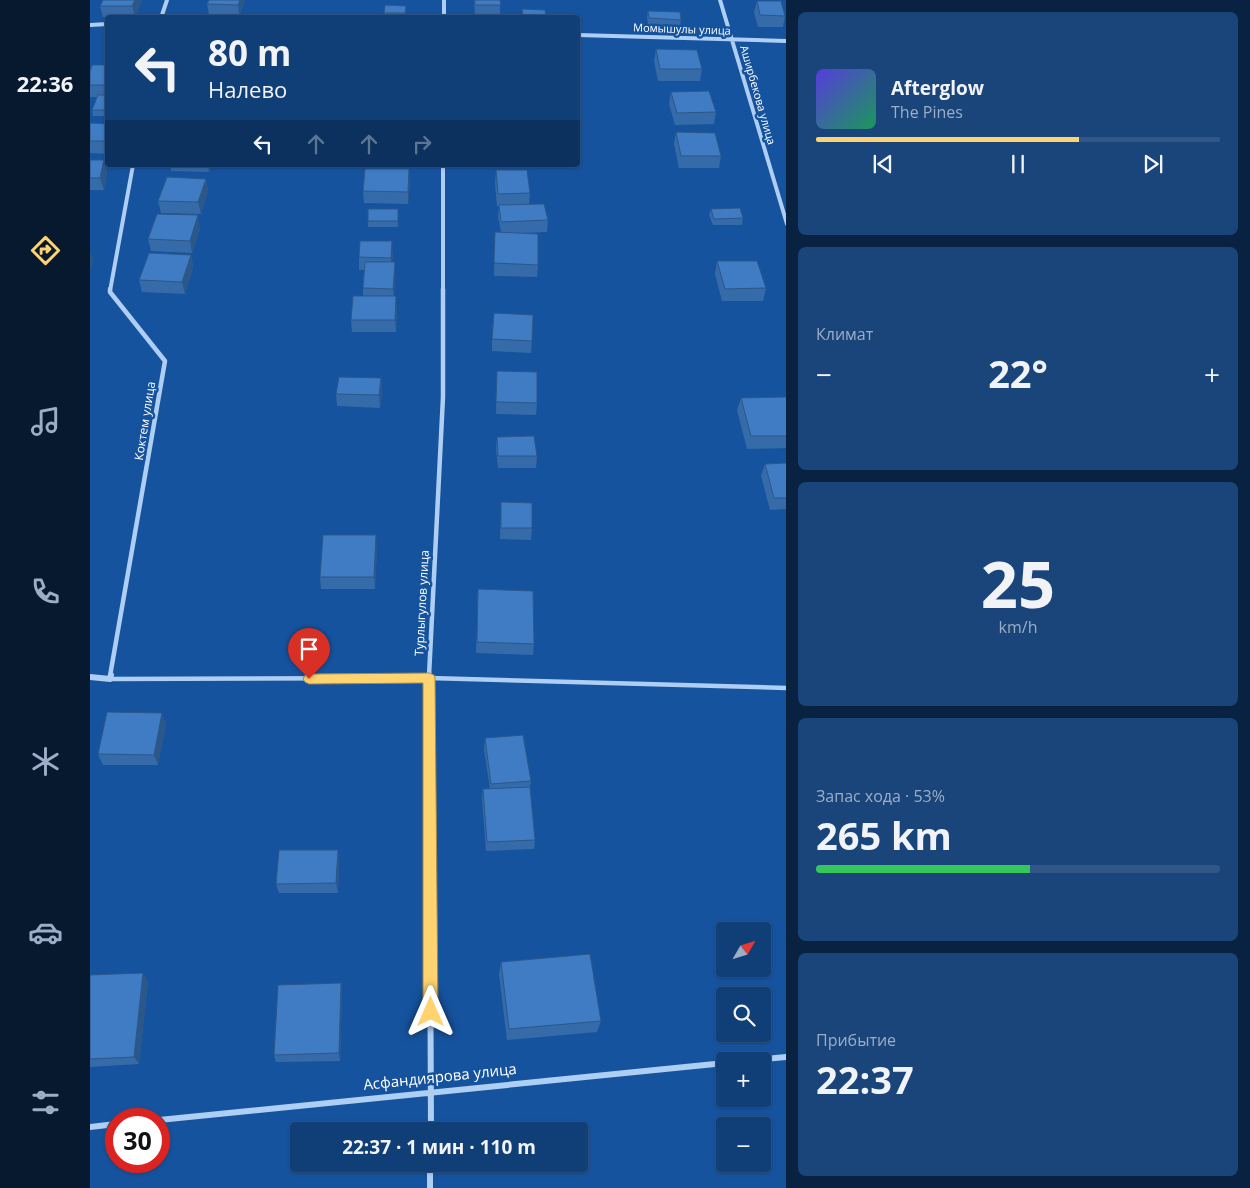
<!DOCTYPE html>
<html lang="ru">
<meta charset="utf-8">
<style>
body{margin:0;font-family:"Open Sans",sans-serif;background:#19457b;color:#f1f3f6;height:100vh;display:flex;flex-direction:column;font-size:19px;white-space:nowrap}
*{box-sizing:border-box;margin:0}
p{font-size:16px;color:#9caec5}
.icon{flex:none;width:28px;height:28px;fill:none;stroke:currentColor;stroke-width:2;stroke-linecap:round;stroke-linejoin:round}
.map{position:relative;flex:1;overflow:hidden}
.drawer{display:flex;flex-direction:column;gap:12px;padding:12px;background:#092241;width:464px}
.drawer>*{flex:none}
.top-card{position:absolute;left:15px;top:15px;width:475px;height:152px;border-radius:5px;box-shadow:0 1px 4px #0004,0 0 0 1px #305788;background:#103e76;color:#f1f3f6;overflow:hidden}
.needle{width:32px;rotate:51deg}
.fabs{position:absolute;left:626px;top:922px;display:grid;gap:10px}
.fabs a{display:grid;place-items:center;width:55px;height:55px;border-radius:5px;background:#103e76;box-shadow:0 1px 4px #0004,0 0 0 1px #305788;font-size:25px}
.speed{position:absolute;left:15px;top:1108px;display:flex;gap:10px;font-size:25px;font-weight:700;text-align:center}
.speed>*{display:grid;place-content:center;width:65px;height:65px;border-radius:50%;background:#103e76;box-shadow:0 1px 4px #0004,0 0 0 1px #305788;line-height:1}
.speed .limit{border:8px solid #d22;background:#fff;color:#111}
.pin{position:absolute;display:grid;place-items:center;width:42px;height:42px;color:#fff;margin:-51px -21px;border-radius:50% 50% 50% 0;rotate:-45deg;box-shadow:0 0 5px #0007}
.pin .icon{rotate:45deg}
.me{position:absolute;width:55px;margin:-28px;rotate:0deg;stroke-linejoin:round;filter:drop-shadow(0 0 4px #0008)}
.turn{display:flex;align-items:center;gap:18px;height:105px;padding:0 20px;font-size:22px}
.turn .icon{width:65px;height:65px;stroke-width:2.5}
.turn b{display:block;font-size:35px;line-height:42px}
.lanes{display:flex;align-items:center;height:48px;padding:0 20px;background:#0003;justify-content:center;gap:25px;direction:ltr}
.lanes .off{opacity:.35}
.big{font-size:38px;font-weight:700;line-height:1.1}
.drawer .widget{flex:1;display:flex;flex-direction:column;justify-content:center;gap:8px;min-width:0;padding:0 18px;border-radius:8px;background:#19457b}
.drawer .dial{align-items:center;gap:0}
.dial b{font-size:65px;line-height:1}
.song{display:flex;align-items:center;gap:15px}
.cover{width:60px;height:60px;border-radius:8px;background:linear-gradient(135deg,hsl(250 70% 55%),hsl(150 70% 35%))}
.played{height:5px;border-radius:2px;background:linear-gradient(90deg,#ffd470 65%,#305788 65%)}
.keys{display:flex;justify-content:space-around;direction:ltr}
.heat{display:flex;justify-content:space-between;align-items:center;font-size:28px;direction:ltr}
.charge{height:8px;border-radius:4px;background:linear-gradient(90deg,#34c759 53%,#305788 0)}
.trip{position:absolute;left:200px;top:1122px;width:298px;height:50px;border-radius:5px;background:#103e76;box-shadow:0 1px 4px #0004,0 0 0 1px #305788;font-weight:700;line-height:50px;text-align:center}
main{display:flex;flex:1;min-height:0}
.tabs{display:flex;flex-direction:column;width:90px;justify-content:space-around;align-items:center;background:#06192f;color:#9caec5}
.tabs .icon{width:35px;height:35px}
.tabs .active{color:#ffd470}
.tabs b{font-size:22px;color:#f1f3f6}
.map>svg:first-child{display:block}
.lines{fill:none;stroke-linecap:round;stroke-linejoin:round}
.service{stroke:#aecef3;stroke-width:4.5}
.minor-far2{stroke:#aecef3;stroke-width:4}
.minor-far1{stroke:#aecef3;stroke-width:4.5}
.minor{stroke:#aecef3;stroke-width:6}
.wall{fill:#366ba9}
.shaded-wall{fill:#2c5789}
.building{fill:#3f7cc4;stroke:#2c5789}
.route{fill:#ffd470;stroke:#a68a49}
.labels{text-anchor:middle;stroke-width:5;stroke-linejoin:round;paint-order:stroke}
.far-street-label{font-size:11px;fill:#fff;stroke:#16539e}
.street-label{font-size:12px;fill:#fff;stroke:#16539e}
.near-street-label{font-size:15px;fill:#fff;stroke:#16539e}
</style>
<main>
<nav class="tabs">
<b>22:36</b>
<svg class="icon active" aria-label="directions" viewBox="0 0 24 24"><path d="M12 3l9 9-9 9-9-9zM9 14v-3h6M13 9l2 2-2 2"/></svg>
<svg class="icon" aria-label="music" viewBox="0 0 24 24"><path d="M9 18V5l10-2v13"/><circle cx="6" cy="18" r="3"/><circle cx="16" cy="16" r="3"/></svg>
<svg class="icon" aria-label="phone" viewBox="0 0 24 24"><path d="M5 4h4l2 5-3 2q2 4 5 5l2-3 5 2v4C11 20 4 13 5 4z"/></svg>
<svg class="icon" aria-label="climate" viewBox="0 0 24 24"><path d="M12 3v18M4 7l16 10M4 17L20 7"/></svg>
<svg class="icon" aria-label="car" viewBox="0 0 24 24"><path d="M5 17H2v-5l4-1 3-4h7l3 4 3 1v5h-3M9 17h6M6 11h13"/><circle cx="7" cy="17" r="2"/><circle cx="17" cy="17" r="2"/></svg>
<svg class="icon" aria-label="filters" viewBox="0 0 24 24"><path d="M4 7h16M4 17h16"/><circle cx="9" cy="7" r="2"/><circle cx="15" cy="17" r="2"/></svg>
</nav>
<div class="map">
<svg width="697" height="1188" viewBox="0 0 697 1188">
<rect width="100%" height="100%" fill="#16539e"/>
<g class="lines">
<!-- service -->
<path class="service" d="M20,679L339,678L697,688"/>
<!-- minor-far2 -->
<path class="minor-far2" d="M354,0V18
M630,0L697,224
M71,18L77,0
M0,25L18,24
M488,35L697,41
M353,165V291
M20,291L43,165"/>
<!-- minor-far1 -->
<path class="minor-far1" d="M20,289V292L75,361L20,676
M339,676L353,397V289"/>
<!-- minor -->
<path class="minor" d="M339,675L341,1131
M0,677L20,679L21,675
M651,1061L697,1057
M69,1120L635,1063
M0,1127L26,1124
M340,1164V1188"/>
</g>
<!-- wall -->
<path class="wall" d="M52,0L45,17H13L10,6Z
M155,0L149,16L119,15L117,4Z
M384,0H410V17H385Z
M667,1L695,16L693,27H668L664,12Z
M316,6L315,18H294V13Z
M558,11L591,20L590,26L558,24L557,17Z
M566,49L612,69L610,81H568L564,61Z
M18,65V116H3L2,110L7,97H0V72Z
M581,92L626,112L624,124L585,125L579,104Z
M0,123L18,124V151L17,154L0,153Z
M586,132L631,156L629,168H589L584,144Z
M0,160L17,172L14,190H0Z
M80,165H122L119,172L81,171Z
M406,170L440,193L439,204L458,220L457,232L434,233L448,265L447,277L404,276L405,232H411L408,217L409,206H407L405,183Z
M116,179L118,191L111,214L71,213L68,201Z
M320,181L318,204L274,203L273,191Z
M308,209V227H278V221Z
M621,209L653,218L652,225H623L619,215Z
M110,228L102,253L61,251L58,239Z
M303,253L302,262L305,274L304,296L307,308L306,332H262L261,320L273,296V288L274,270H269V257Z
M101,255L103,267L95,294L52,292L49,280Z
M627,261L676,288L673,301H632L625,274Z
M402,339L442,341L441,353L402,351Z
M407,371L447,403L446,415L406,414Z
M291,378L292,390L290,408L247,406L246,394Z
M697,397V448L657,449L647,410L651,398Z
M407,437L447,456L446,468H408L406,449Z
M697,463V509L680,510L671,476L675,464Z
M411,502L442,528L441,540L410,539Z
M287,547L285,589H231L230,577Z
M388,589L444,644L443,655L386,653Z
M76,723L68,765H13L8,754Z
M395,738L441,781L440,788L445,840L444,849L396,851L392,799L393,789H400L394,749Z
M248,850L249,859L248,893H189L186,884Z
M411,962L511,1021L507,1032L417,1040L409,974Z
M0,975L58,981L49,1064L0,1067Z
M251,983L252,992L250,1061L186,1062L184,1055Z"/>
<!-- shaded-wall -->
<path class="shaded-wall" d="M45,0H52L45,17L42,6Z
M150,0H155L149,16L148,5Z
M18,132V151L17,154L14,141Z
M14,160L17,172L14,190L10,178Z
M118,165H122L119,172Z
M319,169L320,181L318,204V192Z
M116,179L118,191L111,214L108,202Z
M108,215L110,228L102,253L100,241Z
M302,241L303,253L301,270V258Z
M0,250L3,260L0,271Z
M101,255L103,267L95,294L92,282Z
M305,262V274L304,301L303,289Z
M306,296L307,308L306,332L305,320Z
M291,378L292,390L290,408L289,395Z
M286,535L287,547L285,589L284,577Z
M72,713L76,723L68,765L64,755Z
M248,850L249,859L248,893L246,883Z
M53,973L58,981L49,1064L44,1057Z
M251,983L252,992L250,1061L249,1053Z"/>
<!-- building -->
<path class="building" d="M13,0H45L42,6H10Z
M119,0H150L148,5L117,4Z
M385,0H410L411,5H385Z
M667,1H691L695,16L670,15Z
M295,5L316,6L315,13H294Z
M432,9L455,10L456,17H433Z
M558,11L590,12L591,20L559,18Z
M566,49L607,50L612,69H570Z
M2,65H18V85H0V72Z
M619,91L626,112L587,113L581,92Z
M8,95H18V110H2Z
M0,123L18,124V132L14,141H0Z
M586,132L625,133L631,156H591Z
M0,160H14L10,178H0Z
M275,169H319L318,192L273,191Z
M406,170H437L440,193L408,194Z
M77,177L116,179L108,202L68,201Z
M454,204L458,220L411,222L409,205Z
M650,208L653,218L624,219L621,209Z
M278,209H308V221H278Z
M67,214L108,215L100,241L58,239Z
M405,232L448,234V265L404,263Z
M270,241H302L301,258L269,257Z
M59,253L101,255L92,282L49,280Z
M627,261H667L676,288L635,289Z
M275,262H305L303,289L273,288Z
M263,296H306L305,320H261Z
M404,313L443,315L442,341L402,339Z
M407,371L447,372V403L406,402Z
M249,377L291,378L289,395L246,394Z
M697,397V436H661L651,398Z
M444,436L447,456H408L407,437Z
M697,463V498H684L675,464Z
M411,502L442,503V528H411Z
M233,535H286L284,577H230Z
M388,589L443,591L444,644L387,642Z
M17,712L72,713L64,755L8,754Z
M433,735L441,781L401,784L395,738Z
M440,787L445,840L397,842L393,789Z
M189,850H248L246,883L186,884Z
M500,954L511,1021L419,1029L411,962Z
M53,973L44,1057L0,1059V975Z
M251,983L249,1053L184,1055L188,985Z"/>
<!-- route -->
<path class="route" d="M339,673L344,675L345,678L348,1012L346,1018L341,1020L335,1018L333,1012V683L219,684L215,682L213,679L215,675L219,674Z"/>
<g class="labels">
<!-- far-street labels -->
<g class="far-street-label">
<text transform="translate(592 29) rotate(2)" y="4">Момышулы улица</text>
<text transform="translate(668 95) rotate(74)" y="4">Аширбекова улица</text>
</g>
<!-- street labels -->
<g class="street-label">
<text transform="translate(55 421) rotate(-81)" y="4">Коктем улица</text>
<text transform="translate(332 603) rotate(-87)" y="4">Турлыгулов улица</text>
</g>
<!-- near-street labels -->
<g class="near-street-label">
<text transform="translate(350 1077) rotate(-6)" y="5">Асфандиярова улица</text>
</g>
</g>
</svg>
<div class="fabs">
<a><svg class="needle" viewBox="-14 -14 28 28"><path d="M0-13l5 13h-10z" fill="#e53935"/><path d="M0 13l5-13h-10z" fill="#9caec5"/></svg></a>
<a><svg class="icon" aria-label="search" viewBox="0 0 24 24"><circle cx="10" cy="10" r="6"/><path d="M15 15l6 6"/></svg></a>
<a>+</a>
<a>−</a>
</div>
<div class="speed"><div class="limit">30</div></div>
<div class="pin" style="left:219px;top:679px;background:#d93025"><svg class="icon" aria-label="arrive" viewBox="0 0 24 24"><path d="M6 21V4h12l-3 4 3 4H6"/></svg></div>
<svg class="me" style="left:341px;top:1012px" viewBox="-20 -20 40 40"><path d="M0-17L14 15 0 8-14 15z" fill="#ffd470" stroke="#fff" stroke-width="4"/></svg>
<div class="trip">22:37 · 1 мин · 110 m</div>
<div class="top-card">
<div class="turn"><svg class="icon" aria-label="left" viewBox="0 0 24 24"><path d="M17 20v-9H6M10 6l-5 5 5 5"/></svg><div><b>80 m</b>Налево</div></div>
<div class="lanes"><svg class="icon" aria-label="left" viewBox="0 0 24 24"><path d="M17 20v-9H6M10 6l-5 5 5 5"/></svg><svg class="icon off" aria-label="ahead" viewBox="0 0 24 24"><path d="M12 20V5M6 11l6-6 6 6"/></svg><svg class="icon off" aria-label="ahead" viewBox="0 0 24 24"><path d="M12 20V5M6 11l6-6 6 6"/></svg><svg class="icon off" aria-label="right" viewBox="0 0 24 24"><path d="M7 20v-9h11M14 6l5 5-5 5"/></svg></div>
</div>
</div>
<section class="drawer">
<div class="widget">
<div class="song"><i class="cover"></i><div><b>Afterglow</b><p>The Pines</p></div></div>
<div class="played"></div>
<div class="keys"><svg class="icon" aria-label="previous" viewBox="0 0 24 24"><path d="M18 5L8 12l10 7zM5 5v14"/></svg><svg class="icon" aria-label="pause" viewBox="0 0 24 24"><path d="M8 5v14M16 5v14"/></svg><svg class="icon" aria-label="next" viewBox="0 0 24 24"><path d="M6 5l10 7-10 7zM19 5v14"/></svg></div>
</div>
<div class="widget"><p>Климат</p>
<div class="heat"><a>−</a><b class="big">22°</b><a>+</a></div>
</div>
<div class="widget dial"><b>25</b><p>km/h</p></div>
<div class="widget"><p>Запас хода · 53%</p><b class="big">265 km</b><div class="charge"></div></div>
<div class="widget"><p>Прибытие</p><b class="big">22:37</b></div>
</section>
</main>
